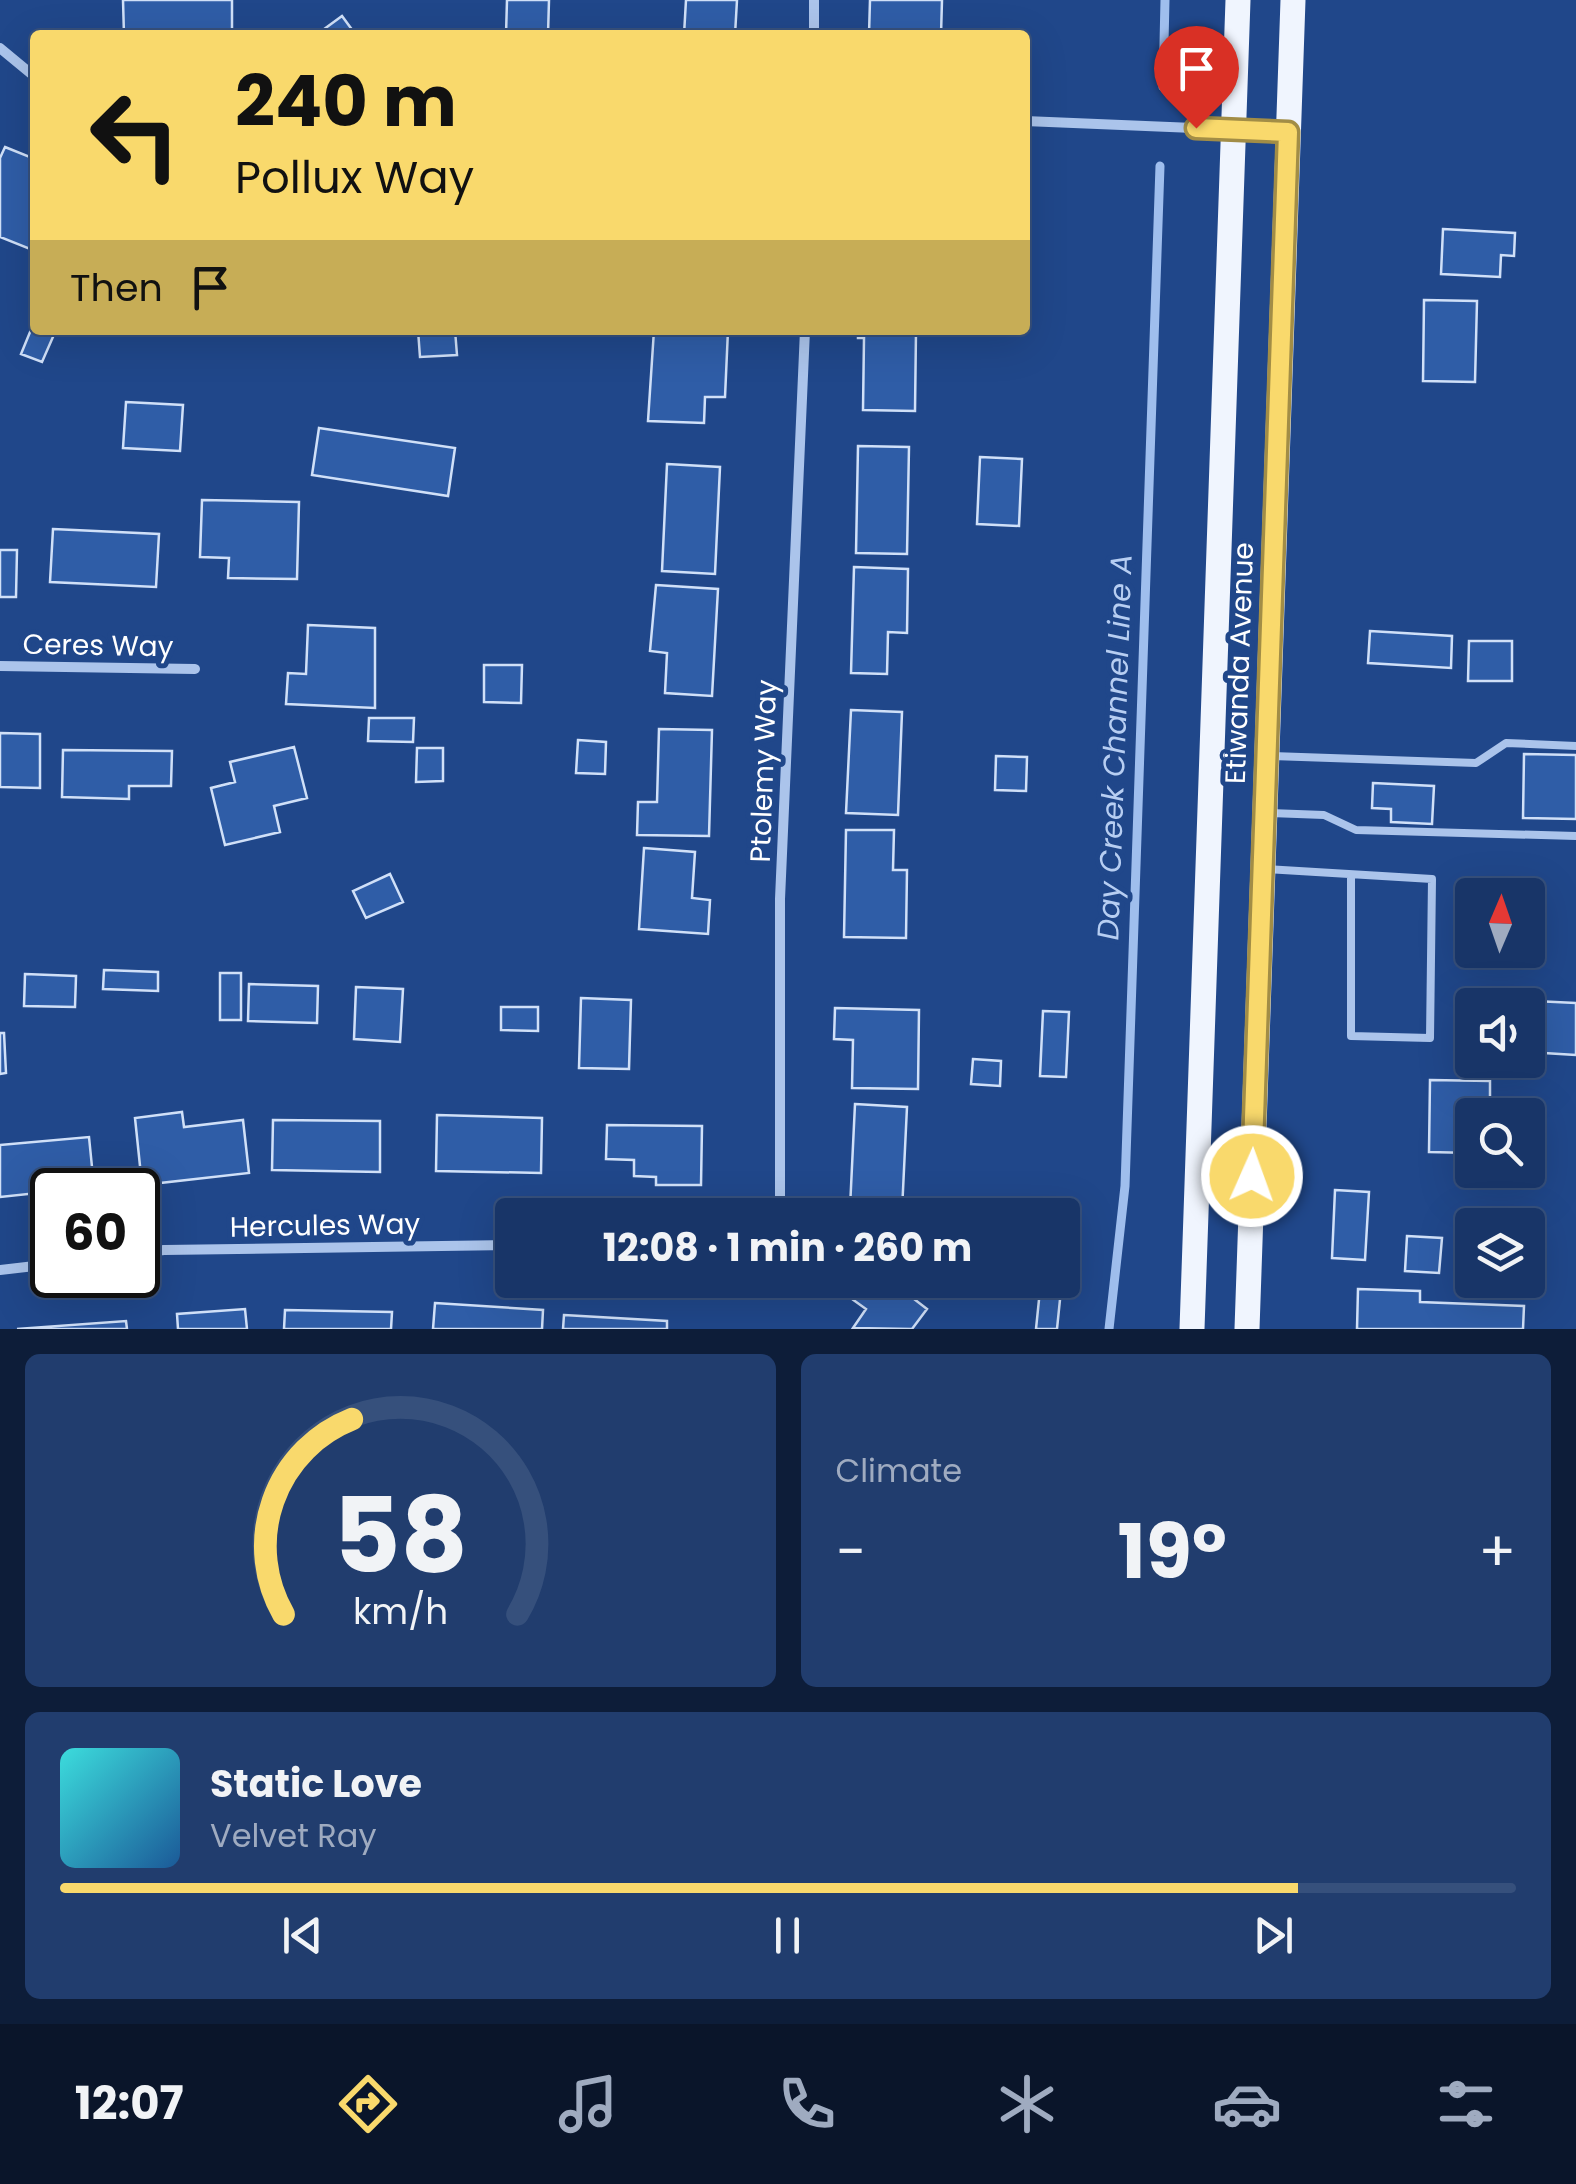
<!DOCTYPE html>
<meta charset="utf-8">
<style>
body{margin:0;font-family:Poppins,sans-serif;background:#213d6e;color:#f1f3f6;height:100vh;display:flex;flex-direction:column;font-size:38px;white-space:nowrap}
*{box-sizing:border-box;margin:0}
p{font-size:32px;color:#9fabc0}
.icon{flex:none;width:55px;height:55px;fill:none;stroke:currentColor;stroke-width:2;stroke-linecap:round;stroke-linejoin:round}
.map{position:relative;height:1329px;overflow:hidden}
.panel{display:flex;flex-direction:column;gap:25px;padding:25px;background:#0d1d39;flex:1}
.panel>*{flex:none}
.guide{position:absolute;left:30px;top:30px;width:1000px;height:305px;border-radius:10px;box-shadow:0 10px 40px #0002,0 0 0 2px #36507c;background:#f9d96c;color:#111;overflow:hidden}
.needle{width:65px;rotate:2deg}
.controls{position:absolute;left:1455px;top:878px;display:grid;gap:20px}
.controls a{display:grid;place-items:center;width:90px;height:90px;border-radius:10px;background:#183568;box-shadow:0 10px 40px #0002,0 0 0 2px #36507c;font-size:50px}
.speed{position:absolute;left:30px;top:1168px;display:flex;gap:20px;font-size:50px;font-weight:700;text-align:center}
.speed>*{display:grid;place-content:center;width:130px;height:130px;border-radius:50%;background:#183568;box-shadow:0 10px 40px #0002,0 0 0 2px #36507c;line-height:1}
.speed .limit{border:5px solid #111;border-radius:15px;background:#fff;color:#111}
.pin{position:absolute;display:grid;place-items:center;width:85px;height:85px;color:#fff;margin:-102px -42px;border-radius:50% 50% 50% 0;rotate:-45deg;box-shadow:0 0 10px #0007}
.pin .icon{rotate:45deg}
.me{position:absolute;width:110px;margin:-55px;rotate:2deg;stroke-linejoin:round;filter:drop-shadow(0 0 8px #0008)}
.turn{display:flex;align-items:center;gap:35px;height:210px;padding:0 40px;font-size:45px}
.turn .icon{width:130px;height:130px;stroke-width:2.5}
.turn b{display:block;font-size:70px;line-height:85px}
.then{display:flex;align-items:center;height:95px;padding:0 40px;background:#0003;gap:20px;font-size:38px}
.big{font-size:75px;font-weight:700;line-height:1.1}
.panel .widget{flex:1;display:flex;flex-direction:column;justify-content:center;gap:15px;min-width:0;padding:0 35px;border-radius:15px;background:#213d6e}
.panel .dial{align-items:center;gap:0}
.dial svg{height:260px;overflow:visible;fill:none;stroke:#36507c;stroke-width:7;stroke-linecap:round;text-anchor:middle}
.dial text{fill:#f1f3f6;stroke:none}
.song{display:flex;align-items:center;gap:30px}
.cover{width:120px;height:120px;border-radius:15px;background:linear-gradient(135deg,hsl(180 70% 55%),hsl(210 70% 35%))}
.played{height:10px;border-radius:5px;background:linear-gradient(90deg,#f9d96c 85%,#36507c 85%)}
.keys{display:flex;justify-content:space-around;direction:ltr}
.heat{display:flex;justify-content:space-between;align-items:center;font-size:55px;direction:ltr}
.panel .tiles{flex:1;display:grid;gap:25px;grid-template-columns:1fr 1fr}
.widget:last-child{grid-column:span 2}
.trip{position:absolute;left:495px;top:1198px;width:585px;height:100px;border-radius:10px;background:#183568;box-shadow:0 10px 40px #0002,0 0 0 2px #36507c;font-weight:700;line-height:100px;text-align:center}
.menu{display:flex;height:160px;justify-content:space-around;align-items:center;background:#0a152a;color:#9fabc0}
.menu .icon{width:70px;height:70px}
.menu .current{color:#f9d96c}
.menu b{font-size:45px;color:#f1f3f6}
.map>svg:first-child{display:block}
.lines{fill:none;stroke-linecap:round;stroke-linejoin:round}
.stream{stroke:#9fbeed;stroke-width:9}
.building{fill:#2f5da7;stroke:#d0e0f8;stroke-width:2.5}
.service{stroke:#abc4eb;stroke-width:8}
.minor{stroke:#abc4eb;stroke-width:10}
.primary{stroke:#f0f5fe;stroke-width:25}
.route-casing{stroke:#a28d46;stroke-width:25}
.route{stroke:#f9d96c;stroke-width:18}
.labels{text-anchor:middle;stroke-width:10;stroke-linejoin:round;paint-order:stroke}
.street-label{font-size:28px;fill:#fff;stroke:#20478a}
.water-label{font-size:30px;font-style:italic;fill:#b7cef2;stroke:#20478a}
</style>
<div class="map">
<svg width="1576" height="1329" viewBox="0 0 1576 1329">
<rect width="100%" height="100%" fill="#20478a"/>
<g class="lines">
<!-- stream -->
<path class="stream" d="M1163,87L1165,0
M1109,1329L1125,1186L1160,166"/>
</g>
<!-- building -->
<path class="building" d="M123,0H232V35H124Z
M507,0H549L548,35H506Z
M686,0H737L735,35H684Z
M870,0H942L941,35H869Z
M342,16L353,31L347,35H316Z
M5,147L35,159V251L0,237V158Z
M1443,229L1515,233L1514,256L1501,255L1500,277L1441,274Z
M1424,300L1477,301L1475,382L1423,381Z
M35,320V330H56L42,362L21,354Z
M418,330H455L457,355L420,357Z
M654,330H728L725,397H705L704,423L648,421Z
M858,330H928L916,331L915,411L863,410L864,338H858Z
M126,402L183,405L180,451L123,448Z
M319,428L455,448L448,496L312,475Z
M858,446L909,447L907,554L856,553Z
M980,457L1022,459L1019,526L977,524Z
M667,464L720,467L715,574L662,571Z
M202,500L299,502L297,579L228,578L229,558L200,557Z
M53,529L159,534L156,587L50,582Z
M0,550H17L16,597H0Z
M854,567L908,569L907,633L888,632L887,674L851,673Z
M656,585L718,589L712,696L665,693L667,653L650,651Z
M308,625L375,628V708L286,704L288,673L306,674Z
M1370,631L1452,636L1451,668L1368,663Z
M1469,641H1512V681H1468Z
M484,665H522L521,703L484,702Z
M851,710L902,712L898,815L846,813Z
M369,718H414L413,742L368,741Z
M659,729L712,730L709,836L637,835L638,802H657Z
M0,733L40,734V788L0,787Z
M578,740L606,742L605,774L576,773Z
M294,747L307,798L274,806L280,832L225,845L211,788L235,782L230,762Z
M417,748H443V781L416,782Z
M63,750L172,751L171,786H129V799L62,797Z
M1524,754L1576,755V819L1523,818Z
M996,756L1027,757L1026,791L995,790Z
M1373,783L1434,786L1432,824L1391,822V809L1372,808Z
M846,830H894L893,870H907L906,938L844,937Z
M644,848L695,852L692,898L710,900L708,934L639,929Z
M390,874L403,902L366,918L353,891Z
M104,970L158,972V991L103,989Z
M220,973H241V1020H220Z
M25,974L76,976L75,1007L24,1006Z
M249,984L318,986L317,1023L248,1021Z
M356,987L403,989L400,1042L354,1039Z
M581,998L631,1000L629,1069L579,1068Z
M1491,999L1576,1003V1055L1528,1052V1005H1491Z
M501,1007H538V1031L501,1030Z
M835,1008L919,1010L918,1089L852,1088L853,1040L834,1039Z
M1043,1011L1069,1012L1066,1077L1040,1076Z
M0,1033H4L6,1073L0,1074Z
M973,1059L1001,1061L1000,1086L971,1084Z
M1430,1080L1490,1081V1115H1472V1153L1429,1152Z
M855,1104L907,1107L902,1211L850,1208Z
M182,1112L184,1127L243,1120L249,1173L142,1185L135,1118Z
M437,1115L542,1118L541,1173L436,1171Z
M273,1120L380,1121V1172L272,1170Z
M607,1125L702,1126L701,1185H656V1177L634,1176V1160L606,1159Z
M89,1137L94,1187L0,1197V1145Z
M1335,1190L1369,1192L1365,1260L1332,1258Z
M1407,1236L1442,1238L1439,1273L1405,1271Z
M866,1280H927L914,1299L927,1309L912,1329L853,1328L866,1309L852,1299Z
M1041,1280H1062L1057,1329H1036Z
M1358,1289L1420,1291V1302L1524,1306L1523,1329H1357Z
M435,1303L543,1310L542,1329H433Z
M245,1309L247,1329H178L177,1314Z
M285,1310L392,1312L391,1329H284Z
M564,1315L667,1321V1329H563Z
M126,1321L127,1329H17Z"/>
<g class="lines">
<!-- service -->
<path class="service" d="M1272,756L1476,763L1506,743L1576,746
M1269,813L1324,815L1356,830L1576,836
M1267,869L1432,879L1430,1038L1351,1036V875"/>
<!-- minor -->
<path class="minor" d="M814,35V0
M0,48L35,77
M1025,121L1288,132
M0,666L195,669
M780,1215V899L805,330
M138,1253L164,1250L512,1245
M0,1270L52,1264"/>
<!-- primary -->
<path class="primary" d="M1192,1329L1238,0
M1247,1329L1293,0"/>
</g>
<g class="lines">
<!-- route casing -->
<g class="route-casing">
<path id="route" d="M1196,128L1288,132L1252,1176"/>
</g>
<!-- route -->
<use href="#route" class="route"/>
</g>
<g class="labels">
<!-- street labels -->
<g class="street-label">
<text transform="translate(98 645) rotate(1)" y="10">Ceres Way</text>
<text transform="translate(1239 663) rotate(-88)" y="10">Etiwanda Avenue</text>
<text transform="translate(763 771) rotate(-88)" y="10">Ptolemy Way</text>
<text transform="translate(325 1225) rotate(-1)" y="10">Hercules Way</text>
</g>
<!-- water labels -->
<g class="water-label">
<text transform="translate(1115 747) rotate(-88)" y="10">Day Creek Channel Line A</text>
</g>
</g>
</svg>
<div class="controls">
<a><svg class="needle" viewBox="-14 -14 28 28"><path d="M0-13l5 13h-10z" fill="#e53935"/><path d="M0 13l5-13h-10z" fill="#9fabc0"/></svg></a>
<a><svg class="icon" aria-label="sound" viewBox="0 0 24 24"><path d="M4 9h4l5-4v14l-5-4H4zM17 9q2 3 0 6"/></svg></a>
<a><svg class="icon" aria-label="search" viewBox="0 0 24 24"><circle cx="10" cy="10" r="6"/><path d="M15 15l6 6"/></svg></a>
<a><svg class="icon" aria-label="layers" viewBox="0 0 24 24"><path d="M12 4l9 5-9 5-9-5zM3 14l9 5 9-5"/></svg></a>
</div>
<div class="speed"><div class="limit">60</div></div>
<div class="pin" style="left:1196px;top:128px;background:#d93025"><svg class="icon" aria-label="arrive" viewBox="0 0 24 24"><path d="M6 21V4h12l-3 4 3 4H6"/></svg></div>
<svg class="me" style="left:1252px;top:1176px" viewBox="-20 -20 40 40"><circle r="17" fill="#f9d96c" stroke="#fff" stroke-width="3"/><path d="M0-11L8 9 0 5-8 9z" fill="#fff"/></svg>
<div class="trip">12:08 · 1 min · 260 m</div>
<div class="guide">
<div class="turn"><svg class="icon" aria-label="left" viewBox="0 0 24 24"><path d="M17 20v-9H6M10 6l-5 5 5 5"/></svg><div><b>240 m</b>Pollux Way</div></div>
<div class="then">Then<svg class="icon" aria-label="arrive" viewBox="0 0 24 24"><path d="M6 21V4h12l-3 4 3 4H6"/></svg></div>
</div>
</div>
<section class="panel">
<div class="tiles">
<div class="widget dial"><svg viewBox="0 0 100 80">
<path d="M14 69A42 42 0 1 1 86 69"/>
<path d="M14 69A42 42 0 0 1 35 9" stroke="#f9d96c"/>
<text x="50" y="56" font-size="32" font-weight="700">58</text>
<text x="50" y="72" font-size="11">km/h</text>
</svg></div>
<div class="widget"><p>Climate</p>
<div class="heat"><a>−</a><b class="big">19°</b><a>+</a></div>
</div>
<div class="widget">
<div class="song"><i class="cover"></i><div><b>Static Love</b><p>Velvet Ray</p></div></div>
<div class="played"></div>
<div class="keys"><svg class="icon" aria-label="previous" viewBox="0 0 24 24"><path d="M18 5L8 12l10 7zM5 5v14"/></svg><svg class="icon" aria-label="pause" viewBox="0 0 24 24"><path d="M8 5v14M16 5v14"/></svg><svg class="icon" aria-label="next" viewBox="0 0 24 24"><path d="M6 5l10 7-10 7zM19 5v14"/></svg></div>
</div>
</div>
</section>
<nav class="menu">
<b>12:07</b>
<svg class="icon current" aria-label="directions" viewBox="0 0 24 24"><path d="M12 3l9 9-9 9-9-9zM9 14v-3h6M13 9l2 2-2 2"/></svg>
<svg class="icon" aria-label="music" viewBox="0 0 24 24"><path d="M9 18V5l10-2v13"/><circle cx="6" cy="18" r="3"/><circle cx="16" cy="16" r="3"/></svg>
<svg class="icon" aria-label="phone" viewBox="0 0 24 24"><path d="M5 4h4l2 5-3 2q2 4 5 5l2-3 5 2v4C11 20 4 13 5 4z"/></svg>
<svg class="icon" aria-label="climate" viewBox="0 0 24 24"><path d="M12 3v18M4 7l16 10M4 17L20 7"/></svg>
<svg class="icon" aria-label="car" viewBox="0 0 24 24"><path d="M5 17H2v-5l4-1 3-4h7l3 4 3 1v5h-3M9 17h6M6 11h13"/><circle cx="7" cy="17" r="2"/><circle cx="17" cy="17" r="2"/></svg>
<svg class="icon" aria-label="filters" viewBox="0 0 24 24"><path d="M4 7h16M4 17h16"/><circle cx="9" cy="7" r="2"/><circle cx="15" cy="17" r="2"/></svg>
</nav>
